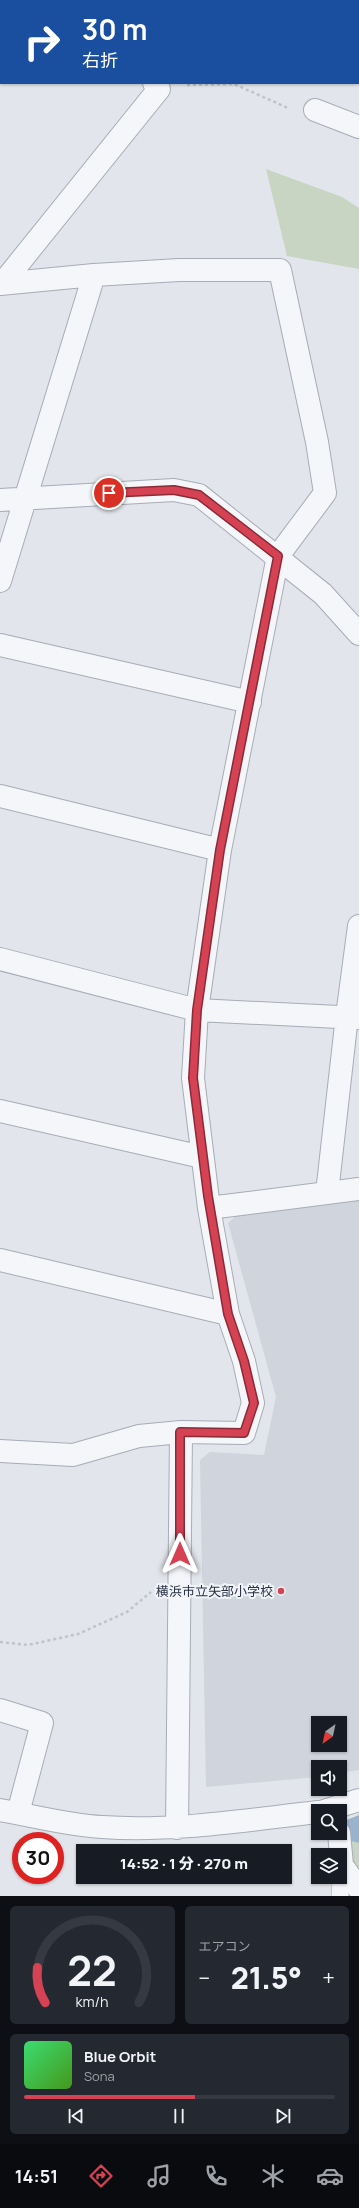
<!DOCTYPE html>
<html lang="ja">
<meta charset="utf-8">
<style>
body{margin:0;font-family:Manrope,"Noto Sans JP",sans-serif;background:#242831;color:#f1f3f6;height:100vh;display:flex;flex-direction:column;font-size:15px;white-space:nowrap}
*{box-sizing:border-box;margin:0}
p{font-size:13px;color:#9ea1a6}
.icon{flex:none;width:22px;height:22px;fill:none;stroke:currentColor;stroke-width:2;stroke-linecap:round;stroke-linejoin:round}
.map{position:relative;height:1896px;overflow:hidden}
.side{display:flex;flex-direction:column;gap:10px;padding:10px;background:#0d0f14;flex:1}
.side>*{flex:none}
.guide{position:absolute;left:0px;top:0px;width:359px;height:84px;box-shadow:0 1px 3px #0004;background:#1a4fa0;color:#fff;overflow:hidden}
.needle{width:26px;rotate:213deg}
.tools{position:absolute;left:311px;top:1716px;display:grid;gap:8px}
.tools a{display:grid;place-items:center;width:36px;height:36px;border-radius:0px;background:#171b24;box-shadow:0 1px 3px #0004;font-size:20px}
.speed{position:absolute;left:12px;top:1832px;display:flex;gap:8px;font-size:20px;font-weight:700;text-align:center}
.speed>*{display:grid;place-content:center;width:52px;height:52px;border-radius:50%;background:#171b24;box-shadow:0 1px 3px #0004;line-height:1}
.speed .limit{border:6px solid #d22;background:#fff;color:#111}
.pin{position:absolute;display:grid;place-items:center;width:34px;height:34px;color:#fff;margin:-17px;border:2px solid #fff;border-radius:50%;box-shadow:0 1px 4px #0007}
.me{position:absolute;width:44px;margin:-22px;rotate:0deg;stroke-linejoin:round;filter:drop-shadow(0 0 3px #0008)}
.turn{display:flex;align-items:center;gap:14px;height:84px;padding:0 16px;font-size:18px}
.turn .icon{width:52px;height:52px;stroke-width:2.5}
.turn b{display:block;font-size:28px;line-height:34px}
.big{font-size:30px;font-weight:800;line-height:1.1}
.side .widget{flex:1;display:flex;flex-direction:column;justify-content:center;gap:6px;min-width:0;padding:0 14px;border-radius:6px;background:#242831}
.side .dial{align-items:center;gap:0}
.dial svg{height:104px;overflow:visible;fill:none;stroke:#363941;stroke-width:7;stroke-linecap:round;text-anchor:middle}
.dial text{fill:#f1f3f6;stroke:none}
.song{display:flex;align-items:center;gap:12px}
.cover{width:48px;height:48px;border-radius:6px;background:linear-gradient(135deg,hsl(140 70% 55%),hsl(100 70% 35%))}
.played{height:4px;border-radius:2px;background:linear-gradient(90deg,#d54254 55%,#363941 55%)}
.keys{display:flex;justify-content:space-around;direction:ltr}
.heat{display:flex;justify-content:space-between;align-items:center;font-size:22px;direction:ltr}
.side .tiles{flex:1;display:grid;gap:10px;grid-template-columns:1fr 1fr}
.widget:last-child{grid-column:span 2}
.trip{position:absolute;left:76px;top:1844px;width:216px;height:40px;border-radius:0px;background:#171b24;box-shadow:0 1px 3px #0004;font-weight:800;line-height:40px;text-align:center}
.tab-bar{display:flex;height:64px;justify-content:space-around;align-items:center;background:#090b0e;color:#9ea1a6}
.tab-bar .icon{width:28px;height:28px}
.tab-bar .selected{color:#d54254}
.tab-bar b{font-size:18px;color:#f1f3f6}
.map>svg:first-child{display:block}
.built{fill:#cfd4dd;fill-rule:evenodd}
.green{fill:#c7d5c2}
.water{fill:#9bb2cc}
.lines{fill:none;stroke-linecap:round;stroke-linejoin:round}
.service-casing{stroke:#a7acb6;stroke-width:18}
.minor-casing{stroke:#a7acb6;stroke-width:24}
.path{stroke:#c0c3ca;stroke-width:2.5;stroke-dasharray:3 3;stroke-linecap:butt}
.service{stroke:#f5f6f9;stroke-width:17}
.minor{stroke:#f5f6f9;stroke-width:22}
.route-casing{stroke:#8a2b37;stroke-width:10}
.route{stroke:#d54254;stroke-width:7}
.poi-dot{fill:#d54254;stroke:#f1f4f8;stroke-width:1.5}
.labels{text-anchor:middle;stroke-width:4;stroke-linejoin:round;paint-order:stroke}
.poi-label{font-size:13px;fill:#293244;stroke:#f1f4f8;text-anchor:end}
</style>
<div class="map">
<svg width="359" height="1896" viewBox="0 0 359 1896">
<rect width="100%" height="100%" fill="#e2e5eb"/>
<!-- built -->
<path class="built" d="M359,1197V1770L340,1773V1767H318V1777L206,1787L200,1460L210,1452L264,1455L276,1397L228,1223L237,1215ZM318,1723H340V1745H318Z"/>
<!-- green -->
<path class="green" d="M266,169L342,197L359,208V269L287,256Z
M359,1815V1877L349,1862L347,1820Z"/>
<!-- water -->
<path class="water" d="M359,1815V1843L348,1840L347,1820Z"/>
<g class="lines">
<!-- service casing -->
<g class="service-casing">
<path id="service" d="M340,1896L342,1865"/>
</g>
<!-- minor casing -->
<g class="minor-casing">
<path id="minor" d="M33,1L34,0
M0,39L1,38
M315,110L359,127
M0,284L94,275L179,270H280L317,442L325,493L278,556L220,850L197,1010L193,1078L209,1208L228,1314L244,1361L253,1403L244,1433L181,1432L139,1436L73,1455L0,1451
M2,284L159,89L154,83
M0,500L174,490L199,495L323,594L359,634
M0,581L94,275
M0,645L250,702
M0,796L220,850
M0,959L197,1010L359,1018
M0,1111L202,1157
M327,1193L347,1016L359,926
M209,1208L359,1189
M0,1260L228,1314
M0,1710L42,1723L18,1813
M0,1810C34,1816 68,1825 102,1827C174,1832 246,1820 318,1812
M324,1811L359,1800
M177,1828L181,1432
M339,1833L342,1865L359,1889"/>
</g>
<!-- path -->
<path class="path" d="M187,85L234,84L288,108
M0,1642L28,1645L78,1634L127,1612L151,1592"/>
<!-- service -->
<use href="#service" class="service"/>
<!-- minor -->
<use href="#minor" class="minor"/>
</g>
<g class="lines">
<!-- route casing -->
<g class="route-casing">
<path id="route" d="M109,493L174,490L199,495L278,556L220,850L197,1010L193,1078L208,1196L228,1314L244,1361L254,1403L244,1433L180,1432V1554"/>
</g>
<!-- route -->
<use href="#route" class="route"/>
</g>
<!-- markers -->
<circle class="poi-dot" cx="281" cy="1591" r="4"/>
<g class="labels">
<!-- poi labels -->
<g class="poi-label">
<text x="273" y="1596">横浜市立矢部小学校</text>
</g>
</g>
</svg>
<div class="tools">
<a><svg class="needle" viewBox="-14 -14 28 28"><path d="M0-13l5 13h-10z" fill="#e53935"/><path d="M0 13l5-13h-10z" fill="#9ea1a6"/></svg></a>
<a><svg class="icon" aria-label="sound" viewBox="0 0 24 24"><path d="M4 9h4l5-4v14l-5-4H4zM17 9q2 3 0 6"/></svg></a>
<a><svg class="icon" aria-label="search" viewBox="0 0 24 24"><circle cx="10" cy="10" r="6"/><path d="M15 15l6 6"/></svg></a>
<a><svg class="icon" aria-label="layers" viewBox="0 0 24 24"><path d="M12 4l9 5-9 5-9-5zM3 14l9 5 9-5"/></svg></a>
</div>
<div class="speed"><div class="limit">30</div></div>
<div class="pin" style="left:109px;top:493px;background:#d93025"><svg class="icon" aria-label="arrive" viewBox="0 0 24 24"><path d="M6 21V4h12l-3 4 3 4H6"/></svg></div>
<svg class="me" style="left:180px;top:1554px" viewBox="-20 -20 40 40"><path d="M0-17L14 15 0 8-14 15z" fill="#d54254" stroke="#fff" stroke-width="4"/></svg>
<div class="trip">14:52 · 1 分 · 270 m</div>
<div class="guide">
<div class="turn"><svg class="icon" aria-label="right" viewBox="0 0 24 24"><path d="M7 20v-9h11M14 6l5 5-5 5"/></svg><div><b>30 m</b>右折</div></div>
</div>
</div>
<section class="side">
<div class="tiles">
<div class="widget dial"><svg viewBox="0 0 100 80">
<path d="M14 69A42 42 0 1 1 86 69"/>
<path d="M14 69A42 42 0 0 1 8 42" stroke="#d54254"/>
<text x="50" y="56" font-size="32" font-weight="700">22</text>
<text x="50" y="72" font-size="11">km/h</text>
</svg></div>
<div class="widget"><p>エアコン</p>
<div class="heat"><a>−</a><b class="big">21.5°</b><a>+</a></div>
</div>
<div class="widget">
<div class="song"><i class="cover"></i><div><b>Blue Orbit</b><p>Sona</p></div></div>
<div class="played"></div>
<div class="keys"><svg class="icon" aria-label="previous" viewBox="0 0 24 24"><path d="M18 5L8 12l10 7zM5 5v14"/></svg><svg class="icon" aria-label="pause" viewBox="0 0 24 24"><path d="M8 5v14M16 5v14"/></svg><svg class="icon" aria-label="next" viewBox="0 0 24 24"><path d="M6 5l10 7-10 7zM19 5v14"/></svg></div>
</div>
</div>
</section>
<nav class="tab-bar">
<b>14:51</b>
<svg class="icon selected" aria-label="directions" viewBox="0 0 24 24"><path d="M12 3l9 9-9 9-9-9zM9 14v-3h6M13 9l2 2-2 2"/></svg>
<svg class="icon" aria-label="music" viewBox="0 0 24 24"><path d="M9 18V5l10-2v13"/><circle cx="6" cy="18" r="3"/><circle cx="16" cy="16" r="3"/></svg>
<svg class="icon" aria-label="phone" viewBox="0 0 24 24"><path d="M5 4h4l2 5-3 2q2 4 5 5l2-3 5 2v4C11 20 4 13 5 4z"/></svg>
<svg class="icon" aria-label="climate" viewBox="0 0 24 24"><path d="M12 3v18M4 7l16 10M4 17L20 7"/></svg>
<svg class="icon" aria-label="car" viewBox="0 0 24 24"><path d="M5 17H2v-5l4-1 3-4h7l3 4 3 1v5h-3M9 17h6M6 11h13"/><circle cx="7" cy="17" r="2"/><circle cx="17" cy="17" r="2"/></svg>
</nav>
